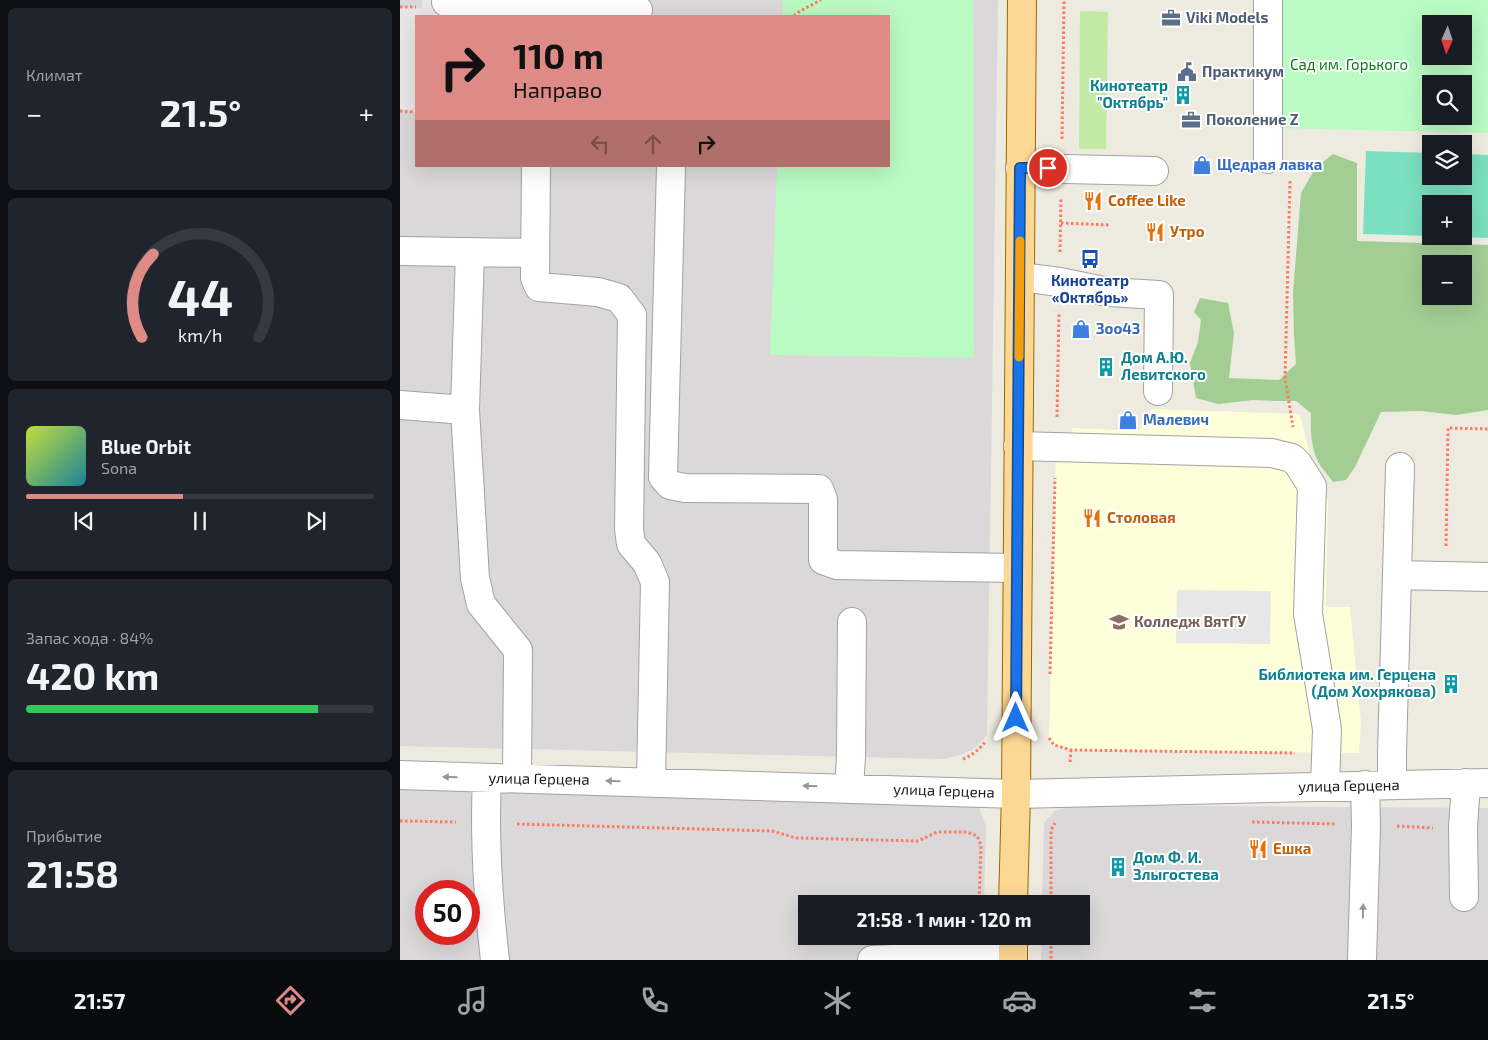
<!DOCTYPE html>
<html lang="ru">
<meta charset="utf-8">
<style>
body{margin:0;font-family:"Exo 2",sans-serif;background:#20242c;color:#f1f3f6;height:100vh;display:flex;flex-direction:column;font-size:19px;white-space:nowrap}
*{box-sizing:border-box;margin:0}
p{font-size:16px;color:#9ea1a6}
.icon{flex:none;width:28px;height:28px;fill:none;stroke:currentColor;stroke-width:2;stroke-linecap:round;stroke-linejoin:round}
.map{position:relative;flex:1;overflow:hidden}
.panel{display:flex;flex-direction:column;gap:8px;padding:8px;background:#0d0f14;width:400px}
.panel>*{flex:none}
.top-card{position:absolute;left:15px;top:15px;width:475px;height:152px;border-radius:0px;box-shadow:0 5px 20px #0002;background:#de8b87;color:#111;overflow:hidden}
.needle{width:32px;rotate:183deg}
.fabs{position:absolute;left:1022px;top:15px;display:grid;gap:10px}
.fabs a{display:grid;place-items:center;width:50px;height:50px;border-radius:0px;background:#171b24;box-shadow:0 5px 20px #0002;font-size:25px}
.speed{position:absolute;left:15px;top:880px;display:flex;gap:10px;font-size:25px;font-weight:700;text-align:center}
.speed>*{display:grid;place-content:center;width:65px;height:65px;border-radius:50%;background:#171b24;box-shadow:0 5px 20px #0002;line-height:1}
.speed .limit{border:8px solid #d22;background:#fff;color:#111}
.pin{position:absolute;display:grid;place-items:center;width:42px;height:42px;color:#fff;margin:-21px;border:2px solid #fff;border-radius:50%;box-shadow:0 1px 5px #0007}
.me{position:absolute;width:55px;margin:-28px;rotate:0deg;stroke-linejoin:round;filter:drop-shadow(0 0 4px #0008)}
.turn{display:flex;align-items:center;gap:18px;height:105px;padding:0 15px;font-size:22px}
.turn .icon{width:65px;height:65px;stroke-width:2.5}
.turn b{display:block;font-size:35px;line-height:42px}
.lanes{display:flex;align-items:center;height:48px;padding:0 15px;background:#0003;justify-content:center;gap:25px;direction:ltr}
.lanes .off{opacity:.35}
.big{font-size:38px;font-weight:700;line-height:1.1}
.panel .widget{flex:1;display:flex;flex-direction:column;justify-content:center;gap:8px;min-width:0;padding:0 18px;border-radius:8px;background:#20242c}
.panel .dial{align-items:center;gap:0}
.dial svg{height:130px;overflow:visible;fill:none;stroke:#363941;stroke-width:7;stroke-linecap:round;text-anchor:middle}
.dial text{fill:#f1f3f6;stroke:none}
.song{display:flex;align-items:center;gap:15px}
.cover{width:60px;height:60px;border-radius:8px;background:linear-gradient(135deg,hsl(70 70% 55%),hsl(190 70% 35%))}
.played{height:5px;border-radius:2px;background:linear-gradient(90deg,#de8b87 45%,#363941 45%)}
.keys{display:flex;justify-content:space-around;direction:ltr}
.heat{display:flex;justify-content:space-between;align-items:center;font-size:28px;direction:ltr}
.charge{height:8px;border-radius:4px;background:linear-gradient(90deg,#34c759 84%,#363941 0)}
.trip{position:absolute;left:398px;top:895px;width:292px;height:50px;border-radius:0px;background:#171b24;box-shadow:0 5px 20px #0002;font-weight:700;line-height:50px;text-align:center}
.tabs{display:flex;height:80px;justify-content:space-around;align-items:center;background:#090b0e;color:#9ea1a6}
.tabs .icon{width:35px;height:35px}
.tabs .on{color:#de8b87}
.tabs b{font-size:22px;color:#f1f3f6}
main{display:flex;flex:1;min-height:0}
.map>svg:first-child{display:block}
.residential{fill:#dad8d8;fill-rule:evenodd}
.education{fill:#fdffd8}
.grass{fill:#c2eaa4}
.forest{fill:#a2ce94;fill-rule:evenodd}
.park{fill:#bafac3;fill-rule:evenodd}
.pitch{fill:#7be0bf}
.parking{fill:#e7e7e7}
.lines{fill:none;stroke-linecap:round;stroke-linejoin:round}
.minor-casing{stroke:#a2a2a2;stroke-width:30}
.major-casing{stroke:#936b00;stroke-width:30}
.path{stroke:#fd7a62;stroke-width:3;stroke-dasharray:2.5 2.5;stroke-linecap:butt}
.minor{stroke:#fff;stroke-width:28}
.major{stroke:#fed795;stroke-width:28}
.oneway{fill:#989898}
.route-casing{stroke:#114b97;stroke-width:12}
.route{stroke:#1a73e8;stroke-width:9}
.slow{stroke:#f59e0b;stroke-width:9}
.labels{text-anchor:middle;stroke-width:4;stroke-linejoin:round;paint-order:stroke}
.service-label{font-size:15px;font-weight:bold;fill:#4e5e75;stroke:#fff;text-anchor:start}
.park-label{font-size:15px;fill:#087b18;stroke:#fff}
.culture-label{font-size:15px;font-weight:bold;fill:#0d838f;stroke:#fff;text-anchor:end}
.shop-label{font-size:15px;font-weight:bold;fill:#366cbe;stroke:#fff;text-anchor:start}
.food-label{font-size:15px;font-weight:bold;fill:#c56008;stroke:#fff;text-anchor:start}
.transit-label{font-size:15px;font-weight:bold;fill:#164399;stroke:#fff}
.education-label{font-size:15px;font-weight:bold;fill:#785e54;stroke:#fff;text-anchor:start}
.street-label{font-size:15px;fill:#1b1b1b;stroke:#fff}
</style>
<main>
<section class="panel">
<div class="widget"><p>Климат</p>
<div class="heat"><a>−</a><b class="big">21.5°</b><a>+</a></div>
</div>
<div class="widget dial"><svg viewBox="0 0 100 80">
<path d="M14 69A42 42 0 1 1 86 69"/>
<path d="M14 69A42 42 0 0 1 21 18" stroke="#de8b87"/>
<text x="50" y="56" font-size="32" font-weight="700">44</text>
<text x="50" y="72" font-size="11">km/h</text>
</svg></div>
<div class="widget">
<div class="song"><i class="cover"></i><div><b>Blue Orbit</b><p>Sona</p></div></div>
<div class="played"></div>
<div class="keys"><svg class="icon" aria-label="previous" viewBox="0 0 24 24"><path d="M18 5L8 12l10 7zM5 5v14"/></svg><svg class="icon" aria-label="pause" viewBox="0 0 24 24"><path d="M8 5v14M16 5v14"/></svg><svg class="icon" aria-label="next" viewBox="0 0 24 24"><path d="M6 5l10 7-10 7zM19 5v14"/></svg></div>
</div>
<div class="widget"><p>Запас хода · 84%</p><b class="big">420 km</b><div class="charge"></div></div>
<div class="widget"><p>Прибытие</p><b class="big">21:58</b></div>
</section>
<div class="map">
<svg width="1088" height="960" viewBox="0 0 1088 960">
<rect width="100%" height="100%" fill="#edeae0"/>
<!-- residential -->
<path class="residential" d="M0,0H598L587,735L574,749L560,755L544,759L0,746ZM16,16H489V166H16Z
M0,773L574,795L586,826L584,904H406V936H584V960H0ZM26,891H69V934H26Z
M675,805L1088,808V960H641L642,936H681V904H642L644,823L655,811Z"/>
<!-- education -->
<path class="education" d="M752,409L900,414L920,498L928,499L926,607H950L961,723L959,753L676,750L654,745L649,739L656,447H674L672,428L739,431Z"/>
<!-- grass -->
<path class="grass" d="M680,11L708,12L706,149H679Z"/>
<!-- forest -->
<path class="forest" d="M933,154L957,163V241L1088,245V410L1056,415L1021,411L981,412L955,467L946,480L933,482C929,476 924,471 920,465C911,451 910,429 911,413L896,401H876L853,400L818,404L796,398L790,363L798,342L801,320L794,312L800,298L828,303L834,333L829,378L879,380L896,364L894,336L893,293L901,193L916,167ZM1031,264H1064V296H1031Z"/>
<!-- park -->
<path class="park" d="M383,0H573L574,358L370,355L377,166H489V16H382Z
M877,0H1088V133L874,128ZM1031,24H1064V56H1031ZM1031,84H1064V116H1031Z"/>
<!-- pitch -->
<path class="pitch" d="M966,151L1031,153V176H1064V154L1088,155V238L1041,236H1064V204H1031V236L963,234Z"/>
<!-- parking -->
<path class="parking" d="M22,0H37L197,16H16V112L0,111V7L22,8Z
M777,590L871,591L870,644L776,643Z"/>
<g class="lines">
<!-- minor casing -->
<g class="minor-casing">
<path id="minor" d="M868,0V159
M46,2L238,10
M136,166L135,278L139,287L198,292L219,298L232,315L229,529L231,544L247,563L255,582L251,782
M271,166L263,477L270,485L285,488L419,489L423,499V560L437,565L617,568
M620,168L754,171
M0,251L135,253
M70,252L65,410L75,578L81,604L118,650L117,778
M620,277L660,282L708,292L759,295L758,391
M0,405L65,410
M618,446L872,453L892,458L898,464L912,486L908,614L927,729L925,786
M997,575L1088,577
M0,775L616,794L1088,783
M87,778C84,839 88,899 95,960
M992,784V753L1000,467
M449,788L451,757L452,622
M1064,897L1063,828L1066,783
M472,960L579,955H613
M962,960L966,826L965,785"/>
</g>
<!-- major casing -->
<g class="major-casing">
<path id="major" d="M613,904L616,794L622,0
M613,960V936"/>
</g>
<!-- path -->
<path class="path" d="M0,7H16
M394,16L400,11L421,0
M0,111L16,112
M662,139L664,0
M890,181L885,378L893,427
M661,223L710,225
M660,252L661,198
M657,417L659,313
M1046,546L1048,428L1088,429
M650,674L655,478
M649,738L654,745L671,750L895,753
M563,759C571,756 580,749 585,742
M670,762L671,750
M0,821L56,822
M852,822L936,824
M117,824L372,831L396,838L518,841L537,832H567L577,836L581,845L579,904
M997,826L1033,828
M651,904V830L655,823
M651,936V960"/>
<!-- minor -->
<use href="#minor" class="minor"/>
<!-- major -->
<use href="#major" class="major"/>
</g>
<!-- one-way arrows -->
<defs><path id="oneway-solid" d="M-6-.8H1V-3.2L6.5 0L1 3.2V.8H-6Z" transform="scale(1.25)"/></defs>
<g class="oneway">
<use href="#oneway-solid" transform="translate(50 777) rotate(-178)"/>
<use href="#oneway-solid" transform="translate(213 781) rotate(-178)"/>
<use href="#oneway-solid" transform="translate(410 786) rotate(-178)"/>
<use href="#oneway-solid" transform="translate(963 911) rotate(-89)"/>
</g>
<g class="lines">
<!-- route casing -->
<g class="route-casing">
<path id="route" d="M616,718L620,168H648"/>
</g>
<!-- route -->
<use href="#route" class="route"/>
<!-- slow -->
<path class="slow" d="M619,357L620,241"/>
</g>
<!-- icons -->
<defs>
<g id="office-bare" transform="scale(1.5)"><path d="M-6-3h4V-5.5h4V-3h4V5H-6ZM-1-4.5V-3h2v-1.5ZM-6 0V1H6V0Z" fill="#5c6f8a" stroke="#fff" stroke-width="2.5" paint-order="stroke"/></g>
<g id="civic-bare" transform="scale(1.5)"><path d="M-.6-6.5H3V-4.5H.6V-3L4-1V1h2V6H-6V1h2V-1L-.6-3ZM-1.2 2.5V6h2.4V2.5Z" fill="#5c6f8a" stroke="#fff" stroke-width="2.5" paint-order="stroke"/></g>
<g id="building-bare" transform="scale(1.5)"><path d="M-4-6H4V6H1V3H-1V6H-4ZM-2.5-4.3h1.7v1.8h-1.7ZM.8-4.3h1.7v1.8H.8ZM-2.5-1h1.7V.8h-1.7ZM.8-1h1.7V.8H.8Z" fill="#0f9aa8" stroke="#fff" stroke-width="2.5" paint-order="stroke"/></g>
<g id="shop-bare" transform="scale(1.5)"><path d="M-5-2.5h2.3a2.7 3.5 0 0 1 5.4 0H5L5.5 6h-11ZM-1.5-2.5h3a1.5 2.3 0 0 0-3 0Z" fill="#3f7fe0" stroke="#fff" stroke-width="2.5" paint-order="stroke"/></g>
<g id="restaurant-bare" transform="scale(1.5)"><path d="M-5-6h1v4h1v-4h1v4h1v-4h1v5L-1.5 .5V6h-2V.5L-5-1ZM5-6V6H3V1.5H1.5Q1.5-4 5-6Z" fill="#e8710a" stroke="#fff" stroke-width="2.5" paint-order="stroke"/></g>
<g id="bus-bare" transform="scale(1.5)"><path d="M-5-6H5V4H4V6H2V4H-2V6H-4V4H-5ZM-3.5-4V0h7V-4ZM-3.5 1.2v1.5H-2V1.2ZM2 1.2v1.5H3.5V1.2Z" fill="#1a4fb4" stroke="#fff" stroke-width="2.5" paint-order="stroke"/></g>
<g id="university-bare" transform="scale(1.5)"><path d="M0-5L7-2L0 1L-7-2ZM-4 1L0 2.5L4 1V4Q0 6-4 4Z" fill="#8d6e63" stroke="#fff" stroke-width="2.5" paint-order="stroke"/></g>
</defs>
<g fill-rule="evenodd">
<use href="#office-bare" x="771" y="18"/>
<use href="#civic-bare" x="787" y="72"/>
<use href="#building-bare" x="783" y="95"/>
<use href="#office-bare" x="791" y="120"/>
<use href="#shop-bare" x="802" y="165"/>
<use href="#restaurant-bare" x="693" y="201"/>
<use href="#restaurant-bare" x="755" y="232"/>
<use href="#bus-bare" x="690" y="259"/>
<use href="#shop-bare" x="681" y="329"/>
<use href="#building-bare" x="706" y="367"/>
<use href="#shop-bare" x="728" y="420"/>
<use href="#restaurant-bare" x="692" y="518"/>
<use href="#university-bare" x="719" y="622"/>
<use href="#building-bare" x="1051" y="684"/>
<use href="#restaurant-bare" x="858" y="849"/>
<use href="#building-bare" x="718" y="867"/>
</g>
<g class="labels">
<!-- service labels -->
<g class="service-label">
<text x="786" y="23">Viki Models</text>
<text x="802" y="77">Практикум</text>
<text x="806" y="125">Поколение Z</text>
</g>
<!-- park labels -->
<g class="park-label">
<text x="949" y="70">Сад им. Горького</text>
</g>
<!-- culture labels -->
<g class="culture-label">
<text x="768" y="91">Кинотеатр<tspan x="768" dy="17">"Октябрь"</tspan></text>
<text x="721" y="363" text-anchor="start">Дом А.Ю.<tspan x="721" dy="17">Левитского</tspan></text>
<text x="1036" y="680">Библиотека им. Герцена<tspan x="1036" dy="17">(Дом Хохрякова)</tspan></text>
<text x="733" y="863" text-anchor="start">Дом Ф. И.<tspan x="733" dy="17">Злыгостева</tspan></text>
</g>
<!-- shop labels -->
<g class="shop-label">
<text x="817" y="170">Щедрая лавка</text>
<text x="696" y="334">Зоо43</text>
<text x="743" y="425">Малевич</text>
</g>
<!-- food labels -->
<g class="food-label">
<text x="708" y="206">Coffee Like</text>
<text x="770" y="237">Утро</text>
<text x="707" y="523">Столовая</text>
<text x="873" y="854">Ешка</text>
</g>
<!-- transit labels -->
<g class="transit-label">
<text x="690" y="286">Кинотеатр<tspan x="690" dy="17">«Октябрь»</tspan></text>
</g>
<!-- education labels -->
<g class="education-label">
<text x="734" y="627">Колледж ВятГУ</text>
</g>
<!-- street labels -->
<g class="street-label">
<text transform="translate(139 779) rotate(1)" y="5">улица Герцена</text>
<text transform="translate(949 786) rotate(-1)" y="5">улица Герцена</text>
<text transform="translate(544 791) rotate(2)" y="5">улица Герцена</text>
</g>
</g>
</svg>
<div class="fabs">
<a><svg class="needle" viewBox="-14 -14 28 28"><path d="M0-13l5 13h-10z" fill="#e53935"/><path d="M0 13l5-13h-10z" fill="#9ea1a6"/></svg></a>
<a><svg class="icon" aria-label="search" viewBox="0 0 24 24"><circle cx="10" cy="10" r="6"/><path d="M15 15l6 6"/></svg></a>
<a><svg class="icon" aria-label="layers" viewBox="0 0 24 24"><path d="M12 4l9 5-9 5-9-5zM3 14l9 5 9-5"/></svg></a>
<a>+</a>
<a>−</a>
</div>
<div class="speed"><div class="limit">50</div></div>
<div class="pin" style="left:648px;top:168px;background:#d93025"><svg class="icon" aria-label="arrive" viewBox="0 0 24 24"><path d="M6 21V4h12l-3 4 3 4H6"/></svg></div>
<svg class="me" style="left:616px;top:718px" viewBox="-20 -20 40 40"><path d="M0-17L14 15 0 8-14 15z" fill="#1a73e8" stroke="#fff" stroke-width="4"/></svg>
<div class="trip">21:58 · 1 мин · 120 m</div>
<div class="top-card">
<div class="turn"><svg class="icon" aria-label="right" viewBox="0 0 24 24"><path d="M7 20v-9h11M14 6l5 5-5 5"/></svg><div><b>110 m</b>Направо</div></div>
<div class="lanes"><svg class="icon off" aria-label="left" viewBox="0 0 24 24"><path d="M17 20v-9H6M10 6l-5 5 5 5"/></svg><svg class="icon off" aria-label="ahead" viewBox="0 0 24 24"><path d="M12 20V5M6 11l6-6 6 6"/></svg><svg class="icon" aria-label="right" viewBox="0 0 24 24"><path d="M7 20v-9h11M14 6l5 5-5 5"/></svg></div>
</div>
</div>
</main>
<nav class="tabs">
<b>21:57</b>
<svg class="icon on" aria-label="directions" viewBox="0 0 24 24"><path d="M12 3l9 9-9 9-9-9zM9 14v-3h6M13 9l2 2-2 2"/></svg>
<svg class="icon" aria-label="music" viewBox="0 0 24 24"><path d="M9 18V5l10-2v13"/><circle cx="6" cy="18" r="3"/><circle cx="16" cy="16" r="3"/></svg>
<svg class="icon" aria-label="phone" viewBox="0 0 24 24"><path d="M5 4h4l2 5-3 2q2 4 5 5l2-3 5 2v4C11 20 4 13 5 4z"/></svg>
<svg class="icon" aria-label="climate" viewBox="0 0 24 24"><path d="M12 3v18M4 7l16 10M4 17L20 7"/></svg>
<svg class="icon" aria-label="car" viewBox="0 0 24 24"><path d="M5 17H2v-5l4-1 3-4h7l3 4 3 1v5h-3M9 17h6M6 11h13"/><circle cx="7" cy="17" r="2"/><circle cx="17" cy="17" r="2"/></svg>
<svg class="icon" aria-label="filters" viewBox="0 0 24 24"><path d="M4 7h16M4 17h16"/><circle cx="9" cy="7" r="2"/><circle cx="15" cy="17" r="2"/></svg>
<b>21.5°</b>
</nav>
